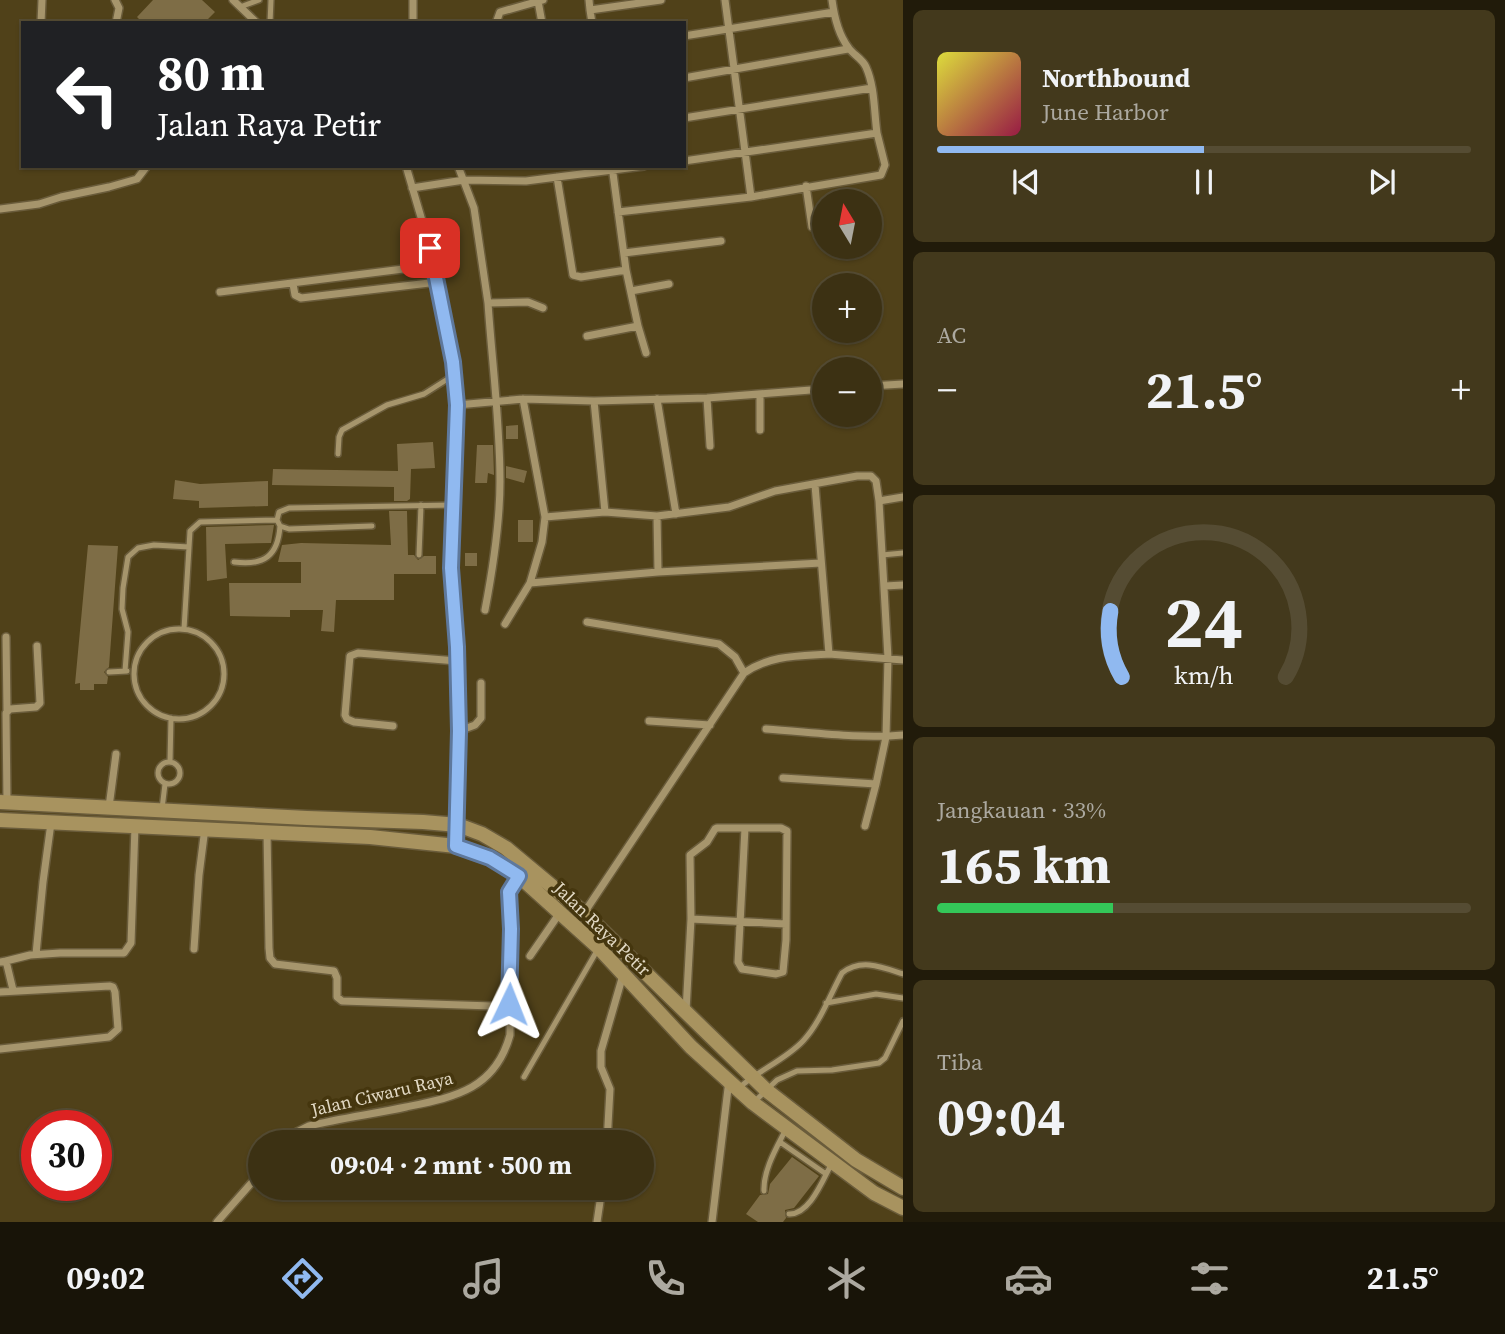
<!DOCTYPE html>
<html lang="id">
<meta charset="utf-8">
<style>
body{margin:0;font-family:"Source Serif 4",serif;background:#43391c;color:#f1f3f6;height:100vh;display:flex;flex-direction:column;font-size:26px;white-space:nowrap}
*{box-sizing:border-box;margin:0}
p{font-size:23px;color:#aca9a0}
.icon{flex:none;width:38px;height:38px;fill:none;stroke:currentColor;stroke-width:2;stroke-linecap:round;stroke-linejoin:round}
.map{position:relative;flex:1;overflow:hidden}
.panel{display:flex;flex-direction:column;gap:10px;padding:10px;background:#211b0a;width:602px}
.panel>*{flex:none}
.banner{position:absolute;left:21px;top:21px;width:665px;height:147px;border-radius:0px;box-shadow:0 2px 5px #0004,0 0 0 2px #554c33;background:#202124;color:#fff;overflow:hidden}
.needle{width:46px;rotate:350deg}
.controls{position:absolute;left:812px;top:189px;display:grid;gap:14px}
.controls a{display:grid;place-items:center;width:70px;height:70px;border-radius:50%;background:#3c3113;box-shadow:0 2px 5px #0004,0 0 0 2px #554c33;font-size:35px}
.speed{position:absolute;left:21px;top:1110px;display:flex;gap:14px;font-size:35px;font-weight:700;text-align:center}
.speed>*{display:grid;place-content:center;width:91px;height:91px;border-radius:50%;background:#3c3113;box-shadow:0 2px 5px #0004,0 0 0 2px #554c33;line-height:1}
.speed .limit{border:10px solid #d22;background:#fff;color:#111}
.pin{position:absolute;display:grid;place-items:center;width:60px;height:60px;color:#fff;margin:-30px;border-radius:14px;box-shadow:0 4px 10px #0006}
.me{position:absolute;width:77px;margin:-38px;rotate:2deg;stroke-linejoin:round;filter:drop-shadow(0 0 5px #0008)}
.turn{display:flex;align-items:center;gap:24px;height:147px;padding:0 21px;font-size:32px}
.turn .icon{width:91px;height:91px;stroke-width:2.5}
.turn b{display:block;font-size:49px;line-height:60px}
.big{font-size:52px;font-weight:700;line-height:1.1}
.panel .widget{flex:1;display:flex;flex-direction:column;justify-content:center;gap:10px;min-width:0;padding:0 24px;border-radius:10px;background:#43391c}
.panel .dial{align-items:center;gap:0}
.dial svg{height:182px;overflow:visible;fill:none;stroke:#554c33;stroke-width:7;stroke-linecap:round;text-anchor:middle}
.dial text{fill:#f1f3f6;stroke:none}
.song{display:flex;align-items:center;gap:21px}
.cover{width:84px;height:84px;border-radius:10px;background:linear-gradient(135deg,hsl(60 70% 55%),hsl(340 70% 35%))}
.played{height:7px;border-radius:4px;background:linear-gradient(90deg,#90b9f0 50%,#554c33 50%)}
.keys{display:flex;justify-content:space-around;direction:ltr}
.heat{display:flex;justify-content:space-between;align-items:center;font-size:38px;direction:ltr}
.charge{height:10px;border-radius:5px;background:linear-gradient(90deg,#34c759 33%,#554c33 0)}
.trip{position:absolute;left:248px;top:1130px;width:406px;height:70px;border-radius:35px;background:#3c3113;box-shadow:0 2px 5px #0004,0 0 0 2px #554c33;font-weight:700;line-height:70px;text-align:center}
.tabs{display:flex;height:112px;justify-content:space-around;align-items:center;background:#181408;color:#aca9a0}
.tabs .icon{width:49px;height:49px}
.tabs .current{color:#90b9f0}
.tabs b{font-size:32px;color:#f1f3f6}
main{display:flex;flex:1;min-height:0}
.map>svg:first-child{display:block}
.building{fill:#7e6d46}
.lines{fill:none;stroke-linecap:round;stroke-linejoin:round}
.service-casing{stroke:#6a5c3b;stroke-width:8}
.minor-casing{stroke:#6a5c3b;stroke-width:10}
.secondary-casing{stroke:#6a5c3b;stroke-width:17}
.service{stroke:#a6956c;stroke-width:5}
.minor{stroke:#a6956c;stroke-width:7}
.secondary{stroke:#a8935f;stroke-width:14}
.route-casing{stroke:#5e789c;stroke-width:18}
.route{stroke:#90b9f0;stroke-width:12}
.labels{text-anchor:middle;stroke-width:7;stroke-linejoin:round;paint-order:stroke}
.street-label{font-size:18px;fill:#e2d9c4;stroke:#45360e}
</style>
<main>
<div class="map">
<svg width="903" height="1222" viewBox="0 0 903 1222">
<rect width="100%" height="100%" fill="#504119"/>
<!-- building -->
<path class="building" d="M153,0H202L215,12L204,23H143L137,17Z
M518,425V439H506V426Z
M433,442L435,468L411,469L410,499L407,501H394V487L272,485L273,469L398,471L397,444Z
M477,445H493L494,475L488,473L487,483H475Z
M506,466L527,471L524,483L506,478Z
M175,480L200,484L268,481V506L199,508V501L173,499Z
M389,511H407L408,555H414L418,560L424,556H436V574H394V600H336L334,632L321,631L323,610H290V617L230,616L229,583H301V562H278L282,545L301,543L391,545Z
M518,520H533V542H518Z
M274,525L271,543L225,544L227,578L207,581L206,527Z
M88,545L118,546L109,667L104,672L108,677L107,684H94V690H80V683L75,684Z
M465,553H477V566H465Z
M792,1157L819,1176L794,1208L785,1210L786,1218L783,1222H758L746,1214L760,1195L768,1194L770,1184Z"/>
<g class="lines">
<!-- service casing -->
<g class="service-casing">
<path id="service" d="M240,7L259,0
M270,23L271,0
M338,454L339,437L342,430L387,405L424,394L454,375
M372,526L289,529L280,526L277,520L279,512L289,508L453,505
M419,555L421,505
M882,555L903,553
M234,562C264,566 278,556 280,526
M184,629L190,531L200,522L277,520
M134 674a45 45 0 1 1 90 0a45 45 0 1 1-90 0Z
M125,671L128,632L122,609L123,588L128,557L138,548L154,545L189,547
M109,672L127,671
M158 773a11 11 0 1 1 22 0a11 11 0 1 1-22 0Z
M170,762L171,718
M162,809L165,784
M826,1003L876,994L903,998
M524,1077L598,949
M740,1087C759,1070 785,1060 803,1041C820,1023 830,995 842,973C861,958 882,967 903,974
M753,1103L777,1080L797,1071L832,1070L879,1063L885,1058L903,1021
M780,1142L826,1174
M764,1191C763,1170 777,1147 786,1129
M789,1214C810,1215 823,1179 832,1163"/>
</g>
<!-- minor casing -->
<g class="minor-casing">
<path id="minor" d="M115,0L119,8L116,23
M233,0L257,23
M589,0L590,10L661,0
M725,0L751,197
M538,1L542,23
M590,10L592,23
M41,23L42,0
M413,23V0
M496,23L500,12L543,0
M684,36L834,12
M684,78L848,49
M684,118L872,88
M684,161L877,133C874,112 875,87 866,67C862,58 853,55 848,47C839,35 834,15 832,0
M406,166L435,265L453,362L457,405L451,568L457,647L459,731L456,846
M458,166L474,208L488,303L528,302L543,308
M557,177L573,275L581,277L626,270L612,166
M806,186L812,227
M412,188L464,180L526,181L644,166
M0,209L39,204L61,197L109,187L137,179L147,166
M618,212L751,197L881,175L885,165L877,133
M624,253L721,241
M293,284L295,295L301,298L438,282
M631,291L669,284
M220,292L435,265
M638,326L646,353
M587,336L638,326L626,270
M870,386L903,384
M707,398L710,446
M523,399L545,517L542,542L530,583
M657,399L676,514
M594,401L605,512L657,516L729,507L775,491L857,476H871L876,481L879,501L888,658L886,737L876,784L783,778
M457,405L523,399L594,401L707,398L824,389
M760,430V394
M815,485L829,654L903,660
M879,501L903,497
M657,516L658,572
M545,517L605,512
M885,586L903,585
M485,610C493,568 500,524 500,481C500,422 492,362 488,303
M587,622L719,644L735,657L744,673
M505,624L530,583L658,572L821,563
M6,637L7,711
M649,721L710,725
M393,726L354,722L347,719L345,715L350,656L358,653L457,661
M766,729C812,732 857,739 903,735
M459,731L475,725L481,718V683
M7,802L6,713L10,709L36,707L40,703L37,646
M109,807L116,754
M865,826L876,784
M267,832L269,948L270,958L275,964L334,971L337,978V997L342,1001L492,1006L509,1004
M584,913L744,673C770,655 798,656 829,654
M691,919L786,924
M194,949L199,875L205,828
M36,954L43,882L51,823
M530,956L559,914
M6,961L30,955L60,953H124L131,943L135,826
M0,962L6,961L13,990
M0,992L110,986L113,987L115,992L118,1029L109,1037L0,1049
M686,1011L691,919L690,855L707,842L715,829L717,828H781L787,831L786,940L783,972L776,974L742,969L738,962L745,828
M285,1143L297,1132L309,1126C341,1118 374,1114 406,1107C454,1097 495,1090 510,1035L511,929L509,892L519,876
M607,1143L610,1089L601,1067V1051L623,975
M217,1222L261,1172
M597,1222L602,1188
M712,1222L729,1080"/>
</g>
<!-- secondary casing -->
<g class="secondary-casing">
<path id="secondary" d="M0,802L307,818L423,822L458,825L482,834L506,848L584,913L766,1090L856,1160L903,1188
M0,820L370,837L456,846L490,858L519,876L599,948L691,1047L753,1103L874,1193L903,1208"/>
</g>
<!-- service -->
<use href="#service" class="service"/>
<!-- minor -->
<use href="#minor" class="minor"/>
<!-- secondary -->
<use href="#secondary" class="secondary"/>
</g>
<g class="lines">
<!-- route casing -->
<g class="route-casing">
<path id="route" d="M430,248L453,362L457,405L451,568L457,647L459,731L456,846L490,858L519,876L509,892L511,929L509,1004"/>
</g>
<!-- route -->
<use href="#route" class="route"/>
</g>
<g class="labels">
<!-- street labels -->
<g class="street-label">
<text transform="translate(602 929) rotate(44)" y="6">Jalan Raya Petir</text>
<text transform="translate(382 1094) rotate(-13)" y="6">Jalan Ciwaru Raya</text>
</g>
</g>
</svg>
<div class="controls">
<a><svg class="needle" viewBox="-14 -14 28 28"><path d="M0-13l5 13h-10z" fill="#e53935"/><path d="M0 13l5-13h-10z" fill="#aca9a0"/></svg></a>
<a>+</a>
<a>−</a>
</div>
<div class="speed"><div class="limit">30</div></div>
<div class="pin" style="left:430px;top:248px;background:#d93025"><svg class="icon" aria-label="arrive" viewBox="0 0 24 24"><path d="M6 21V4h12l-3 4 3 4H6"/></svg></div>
<svg class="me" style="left:509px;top:1004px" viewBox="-20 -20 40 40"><path d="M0-17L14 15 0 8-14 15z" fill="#90b9f0" stroke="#fff" stroke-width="4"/></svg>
<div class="trip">09:04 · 2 mnt · 500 m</div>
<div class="banner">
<div class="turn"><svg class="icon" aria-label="left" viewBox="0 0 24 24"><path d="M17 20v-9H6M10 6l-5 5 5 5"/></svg><div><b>80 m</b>Jalan Raya Petir</div></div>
</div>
</div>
<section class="panel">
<div class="widget">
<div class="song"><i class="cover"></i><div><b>Northbound</b><p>June Harbor</p></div></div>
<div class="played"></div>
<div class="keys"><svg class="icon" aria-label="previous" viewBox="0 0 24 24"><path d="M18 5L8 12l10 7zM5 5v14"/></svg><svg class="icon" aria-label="pause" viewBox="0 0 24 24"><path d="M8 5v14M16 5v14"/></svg><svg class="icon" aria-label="next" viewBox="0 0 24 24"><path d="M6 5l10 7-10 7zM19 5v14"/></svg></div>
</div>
<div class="widget"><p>AC</p>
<div class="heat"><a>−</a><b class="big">21.5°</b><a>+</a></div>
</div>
<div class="widget dial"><svg viewBox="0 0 100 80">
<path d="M14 69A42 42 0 1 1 86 69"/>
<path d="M14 69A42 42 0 0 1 9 40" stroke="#90b9f0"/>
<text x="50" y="56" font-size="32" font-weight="700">24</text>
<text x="50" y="72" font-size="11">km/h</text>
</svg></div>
<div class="widget"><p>Jangkauan · 33%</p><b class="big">165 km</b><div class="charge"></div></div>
<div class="widget"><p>Tiba</p><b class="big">09:04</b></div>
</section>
</main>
<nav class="tabs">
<b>09:02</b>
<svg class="icon current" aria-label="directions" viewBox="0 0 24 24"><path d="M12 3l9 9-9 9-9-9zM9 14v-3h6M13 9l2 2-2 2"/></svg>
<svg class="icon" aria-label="music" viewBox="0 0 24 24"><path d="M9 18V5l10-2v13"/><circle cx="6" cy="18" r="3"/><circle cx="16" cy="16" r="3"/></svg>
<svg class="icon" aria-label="phone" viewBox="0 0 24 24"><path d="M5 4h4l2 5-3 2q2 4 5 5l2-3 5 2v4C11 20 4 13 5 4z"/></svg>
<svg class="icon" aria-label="climate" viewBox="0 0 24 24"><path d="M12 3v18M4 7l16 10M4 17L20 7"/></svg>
<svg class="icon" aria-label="car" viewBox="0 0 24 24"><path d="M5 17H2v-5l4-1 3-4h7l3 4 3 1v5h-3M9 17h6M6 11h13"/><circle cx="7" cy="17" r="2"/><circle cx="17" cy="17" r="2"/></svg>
<svg class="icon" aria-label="filters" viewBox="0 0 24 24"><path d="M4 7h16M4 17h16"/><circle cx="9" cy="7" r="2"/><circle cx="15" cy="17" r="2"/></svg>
<b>21.5°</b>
</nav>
